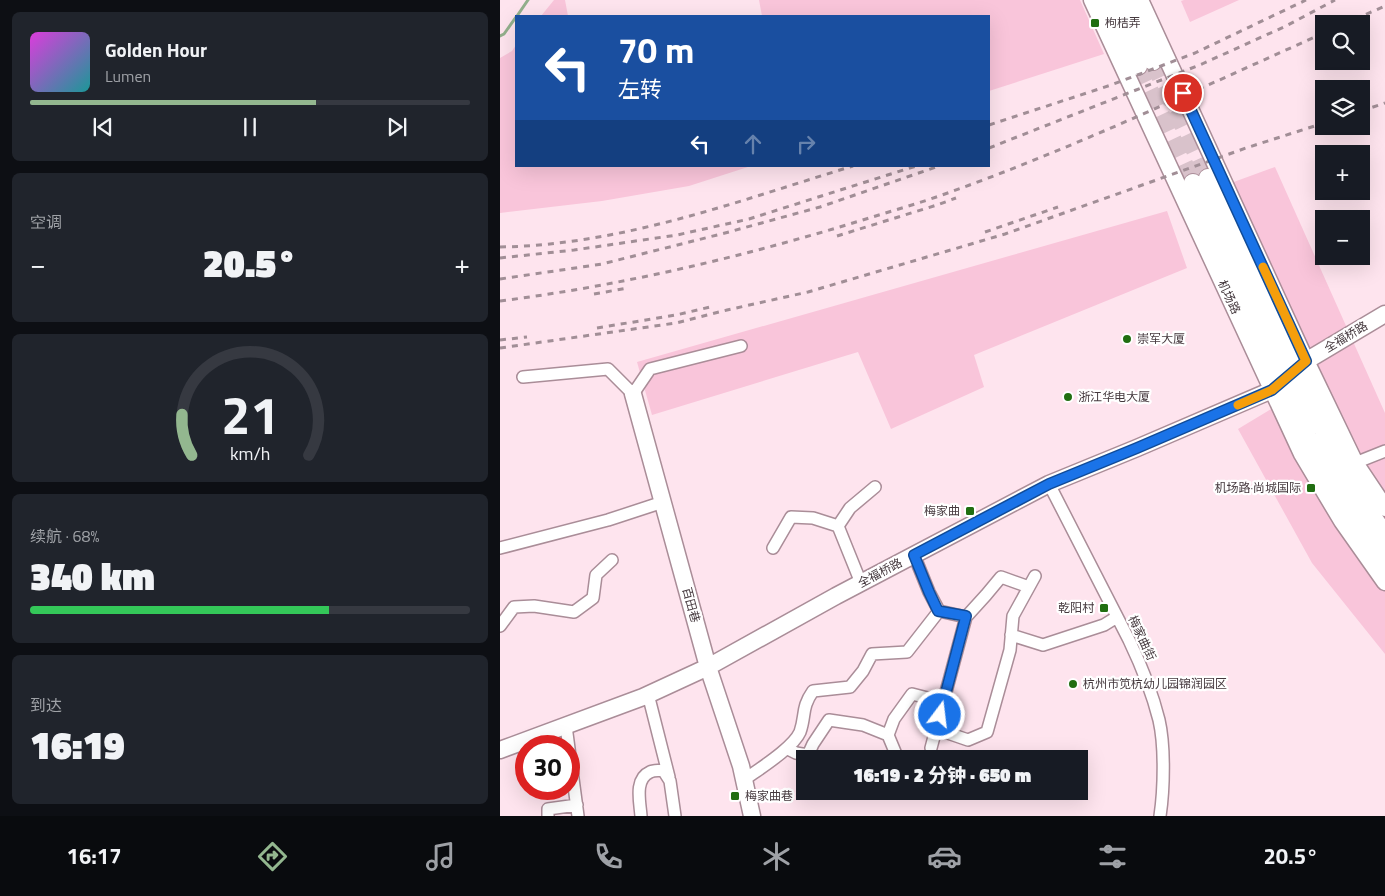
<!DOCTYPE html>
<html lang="zh">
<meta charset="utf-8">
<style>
body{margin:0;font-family:"Titillium Web","Noto Sans SC",sans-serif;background:#20242c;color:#f1f3f6;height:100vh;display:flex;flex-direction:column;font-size:19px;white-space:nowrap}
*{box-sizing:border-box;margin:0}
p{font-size:16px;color:#9ea1a6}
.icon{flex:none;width:28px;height:28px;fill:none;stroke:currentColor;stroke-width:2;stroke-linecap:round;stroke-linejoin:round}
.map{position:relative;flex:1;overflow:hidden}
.side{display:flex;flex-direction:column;gap:12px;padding:12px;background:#0d0f14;width:500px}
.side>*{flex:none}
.guide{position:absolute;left:15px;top:15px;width:475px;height:152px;border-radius:0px;box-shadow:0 5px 20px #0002;background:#1a4fa0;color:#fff;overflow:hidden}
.controls{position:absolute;left:815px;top:15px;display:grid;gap:10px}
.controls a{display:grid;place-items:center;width:55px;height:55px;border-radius:0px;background:#171b24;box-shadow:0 5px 20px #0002;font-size:25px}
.speed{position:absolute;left:15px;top:735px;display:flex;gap:10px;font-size:25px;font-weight:700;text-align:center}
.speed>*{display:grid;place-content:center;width:65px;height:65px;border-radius:50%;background:#171b24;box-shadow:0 5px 20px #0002;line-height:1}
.speed .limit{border:8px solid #d22;background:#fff;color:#111}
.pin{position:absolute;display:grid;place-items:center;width:42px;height:42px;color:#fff;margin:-21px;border:2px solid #fff;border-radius:50%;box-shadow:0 1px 5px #0007}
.me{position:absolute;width:55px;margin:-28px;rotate:15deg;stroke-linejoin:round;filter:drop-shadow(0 0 4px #0008)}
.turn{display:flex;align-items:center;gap:18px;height:105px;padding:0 20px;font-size:22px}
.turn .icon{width:65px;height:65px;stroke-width:2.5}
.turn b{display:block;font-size:35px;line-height:42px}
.lanes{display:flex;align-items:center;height:48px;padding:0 20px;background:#0003;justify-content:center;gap:25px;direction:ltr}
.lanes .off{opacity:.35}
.big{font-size:38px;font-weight:800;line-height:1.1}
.side .tile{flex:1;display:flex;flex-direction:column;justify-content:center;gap:8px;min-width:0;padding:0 18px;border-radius:8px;background:#20242c}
.side .dial{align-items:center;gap:0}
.dial svg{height:130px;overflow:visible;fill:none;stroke:#363941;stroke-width:7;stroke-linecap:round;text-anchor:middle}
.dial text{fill:#f1f3f6;stroke:none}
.song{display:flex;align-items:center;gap:15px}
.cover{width:60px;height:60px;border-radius:8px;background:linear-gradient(135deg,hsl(300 70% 55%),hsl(180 70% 35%))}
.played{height:5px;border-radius:2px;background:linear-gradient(90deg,#93b78f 65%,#363941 65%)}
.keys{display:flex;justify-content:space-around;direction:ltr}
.heat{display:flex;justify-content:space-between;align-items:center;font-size:28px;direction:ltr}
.charge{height:8px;border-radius:4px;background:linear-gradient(90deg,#34c759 68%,#363941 0)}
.trip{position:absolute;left:296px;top:750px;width:292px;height:50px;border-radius:0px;background:#171b24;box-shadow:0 5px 20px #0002;font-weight:800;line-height:50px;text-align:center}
.tab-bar{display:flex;height:80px;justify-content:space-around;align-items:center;background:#090b0e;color:#9ea1a6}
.tab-bar .icon{width:35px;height:35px}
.tab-bar .on{color:#93b78f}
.tab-bar b{font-size:22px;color:#f1f3f6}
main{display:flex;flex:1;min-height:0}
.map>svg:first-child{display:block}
.green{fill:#f9c5da}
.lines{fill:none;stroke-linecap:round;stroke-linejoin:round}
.stream{stroke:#93af8c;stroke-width:3}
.primary-tunnel{stroke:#d9c2cb;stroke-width:18;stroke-dasharray:18 9;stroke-linecap:butt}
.street-casing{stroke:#aa8d98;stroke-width:14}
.secondary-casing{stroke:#aa8d98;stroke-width:19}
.primary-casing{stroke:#aa8d98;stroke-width:20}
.street{stroke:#fff;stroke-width:11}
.secondary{stroke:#fff;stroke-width:16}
.primary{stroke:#fff;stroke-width:18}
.rail{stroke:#a18e96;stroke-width:3;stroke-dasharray:6 6;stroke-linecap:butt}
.route-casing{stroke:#114b97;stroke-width:12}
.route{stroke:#1a73e8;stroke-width:9}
.slow{stroke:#f59e0b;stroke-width:9}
.poi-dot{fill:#216e11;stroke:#fff;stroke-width:2}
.labels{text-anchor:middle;stroke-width:4.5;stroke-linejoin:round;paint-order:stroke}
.poi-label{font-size:12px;fill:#45393e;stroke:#fff;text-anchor:start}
.street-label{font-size:12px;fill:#45393e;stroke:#fff}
</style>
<main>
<section class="side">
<div class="tile">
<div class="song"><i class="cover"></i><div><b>Golden Hour</b><p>Lumen</p></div></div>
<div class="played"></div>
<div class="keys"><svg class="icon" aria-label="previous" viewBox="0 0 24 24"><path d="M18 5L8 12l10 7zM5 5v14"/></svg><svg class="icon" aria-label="pause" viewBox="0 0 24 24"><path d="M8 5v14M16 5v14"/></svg><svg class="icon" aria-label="next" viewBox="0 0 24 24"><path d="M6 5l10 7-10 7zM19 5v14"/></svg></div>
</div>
<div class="tile"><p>空调</p>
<div class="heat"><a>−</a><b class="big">20.5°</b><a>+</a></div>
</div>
<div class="tile dial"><svg viewBox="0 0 100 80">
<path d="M14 69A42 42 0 1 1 86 69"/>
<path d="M14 69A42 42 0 0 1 8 44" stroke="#93b78f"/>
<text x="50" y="56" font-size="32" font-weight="700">21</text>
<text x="50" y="72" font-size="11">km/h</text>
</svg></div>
<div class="tile"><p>续航 · 68%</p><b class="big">340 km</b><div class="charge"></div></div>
<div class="tile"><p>到达</p><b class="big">16:19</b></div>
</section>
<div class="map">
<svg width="885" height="816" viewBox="0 0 885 816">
<rect width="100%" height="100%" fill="#fee4ee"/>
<!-- green -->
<path class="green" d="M54,0H65L68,16H41Z
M259,0H580L604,54L489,91V16H262Z
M684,0H739L690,22L681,1Z
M16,45V166H251L189,186L102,201L0,213V58L12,51Z
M775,167L885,413V654L812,563L738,429L813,384L731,183Z
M667,211L687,268L474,355L484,387L391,429L358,352L152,415L137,362Z"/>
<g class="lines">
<!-- stream -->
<path class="stream" d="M17,16L28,0
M0,36L4,34L16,17"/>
<!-- primary-tunnel -->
<path class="primary-tunnel" d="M653,61L708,178
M638,66L693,183"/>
<!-- street casing -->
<g class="street-casing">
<path id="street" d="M23,377L108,369L133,394L150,369L241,346
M855,463L885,451
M549,484L629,640C641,665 652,692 659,720C665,746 664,789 660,816
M338,526L361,583
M0,548L108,520L163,502
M273,548L291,517L313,518L338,526L350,508L375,487
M439,611L466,617
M0,626L14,607L34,606L74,612L93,598L96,575L112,560
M511,635L543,645L604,625L617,617
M148,694L169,777
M66,726L78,816
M436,729L468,740L487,732L510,650L513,616L535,576
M388,735L398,759
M431,748L466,617L486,595L501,577L529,587
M288,749L296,753L308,755L313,744L329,720L363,725L388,735L394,719L412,694L443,702
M244,780C259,769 293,748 300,732C306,715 301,708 313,691L350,687L363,671L372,654L407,652L439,611L429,592L414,555
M48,816V809L77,805
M141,816C140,802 134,779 150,772C154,770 159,771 163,770L170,781L175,816"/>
</g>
<!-- secondary casing -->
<g class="secondary-casing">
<path id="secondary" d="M592,0L802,454L842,521L885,582
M640,0L806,361L855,463L885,508
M133,394L208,667L241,766L252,816
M0,750L143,697L208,667L336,596L549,484L637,448L772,390L806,361L885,314"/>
</g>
<!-- primary casing -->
<g class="primary-casing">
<path id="primary" d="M608,0L638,66
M624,0L653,61
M708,178L842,470L862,502L885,535
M693,183L807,437L839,497L885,559"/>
</g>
<!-- street -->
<use href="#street" class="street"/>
<!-- secondary -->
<use href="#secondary" class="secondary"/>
<!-- primary -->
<use href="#primary" class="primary"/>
<!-- rail -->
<path class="rail" d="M844,24L885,6
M861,111L885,103
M489,125L611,85L695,53L806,0
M489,148L702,64L786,26L835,0
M485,232L558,207
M337,236L437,205L456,198
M0,247C122,245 238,201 353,166
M0,258L74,250L177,235L249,219L416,166
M0,279L102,264L225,233L320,207L439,166
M94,294L128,288
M0,301C125,285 246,256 366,219C391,211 417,204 442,195C572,149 698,89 824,33
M97,328L176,315L210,307
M0,340L27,337
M0,348L176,323L227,310L308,292L505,234L746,148L824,123"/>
</g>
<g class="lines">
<!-- route casing -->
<g class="route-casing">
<path id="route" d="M440,715L466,616L438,611L429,592L414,555L549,484L637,448L772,390L806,361L683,93"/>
</g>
<!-- route -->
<use href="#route" class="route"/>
<!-- slow -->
<path class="slow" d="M738,405L772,390L806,361L763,267"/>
</g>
<!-- markers -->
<g class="poi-dot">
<rect x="590" y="18" width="10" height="10" rx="2.5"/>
<circle cx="627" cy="339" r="5"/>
<circle cx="568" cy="397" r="5"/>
<rect x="806" y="483" width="10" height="10" rx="2.5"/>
<rect x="465" y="506" width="10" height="10" rx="2.5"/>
<rect x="599" y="603" width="10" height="10" rx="2.5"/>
<circle cx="573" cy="684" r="5"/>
<rect x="230" y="791" width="10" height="10" rx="2.5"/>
</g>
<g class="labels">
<!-- poi labels -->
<g class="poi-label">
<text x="605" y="27">枸桔弄</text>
<text x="637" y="343">崇军大厦</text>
<text x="578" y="401">浙江华电大厦</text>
<text x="801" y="492" text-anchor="end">机场路·尚城国际</text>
<text x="460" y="515" text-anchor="end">梅家曲</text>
<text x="594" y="612" text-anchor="end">乾阳村</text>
<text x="583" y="688">杭州市笕杭幼儿园锦润园区</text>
<text x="245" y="800">梅家曲巷</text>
</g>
<!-- street labels -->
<g class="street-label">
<text transform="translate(729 297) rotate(65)" y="4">机场路</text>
<text transform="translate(846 337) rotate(-31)" y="4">全福桥路</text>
<text transform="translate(380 573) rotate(-28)" y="4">全福桥路</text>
<text transform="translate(191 605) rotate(75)" y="4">百田巷</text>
<text transform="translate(642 638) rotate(65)" y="4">梅家曲街</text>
</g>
</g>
</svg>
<div class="controls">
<a><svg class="icon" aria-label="search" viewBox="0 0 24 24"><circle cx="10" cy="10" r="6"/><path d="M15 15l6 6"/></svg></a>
<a><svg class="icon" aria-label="layers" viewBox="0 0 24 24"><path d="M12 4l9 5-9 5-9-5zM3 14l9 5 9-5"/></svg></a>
<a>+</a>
<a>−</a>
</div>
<div class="speed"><div class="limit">30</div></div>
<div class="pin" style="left:683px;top:93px;background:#d93025"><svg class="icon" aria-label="arrive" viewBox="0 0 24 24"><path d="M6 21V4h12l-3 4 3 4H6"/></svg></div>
<svg class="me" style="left:440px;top:715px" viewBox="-20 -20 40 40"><circle r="17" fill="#1a73e8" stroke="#fff" stroke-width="3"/><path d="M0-11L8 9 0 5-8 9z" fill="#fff"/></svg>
<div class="trip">16:19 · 2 分钟 · 650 m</div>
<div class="guide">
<div class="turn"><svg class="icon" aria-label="left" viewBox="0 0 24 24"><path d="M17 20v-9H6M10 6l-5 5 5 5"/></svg><div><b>70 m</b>左转</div></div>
<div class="lanes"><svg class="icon" aria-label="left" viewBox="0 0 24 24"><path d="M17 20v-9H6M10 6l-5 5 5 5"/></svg><svg class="icon off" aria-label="ahead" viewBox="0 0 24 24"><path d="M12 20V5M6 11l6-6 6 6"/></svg><svg class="icon off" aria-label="right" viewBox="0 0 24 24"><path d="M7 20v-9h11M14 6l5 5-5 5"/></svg></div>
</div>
</div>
</main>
<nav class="tab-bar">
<b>16:17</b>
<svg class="icon on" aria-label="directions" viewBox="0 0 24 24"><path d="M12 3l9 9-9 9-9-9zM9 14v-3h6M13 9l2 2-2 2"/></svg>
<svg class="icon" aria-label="music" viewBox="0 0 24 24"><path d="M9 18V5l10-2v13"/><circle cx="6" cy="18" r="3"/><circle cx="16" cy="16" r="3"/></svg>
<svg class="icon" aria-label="phone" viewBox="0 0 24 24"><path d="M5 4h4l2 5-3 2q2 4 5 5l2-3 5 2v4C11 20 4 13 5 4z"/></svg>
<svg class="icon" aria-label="climate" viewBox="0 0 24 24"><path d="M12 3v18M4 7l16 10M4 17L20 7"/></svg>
<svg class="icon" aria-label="car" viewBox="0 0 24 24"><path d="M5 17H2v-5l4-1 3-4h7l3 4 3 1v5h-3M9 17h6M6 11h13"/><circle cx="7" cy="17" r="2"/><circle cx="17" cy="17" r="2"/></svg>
<svg class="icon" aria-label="filters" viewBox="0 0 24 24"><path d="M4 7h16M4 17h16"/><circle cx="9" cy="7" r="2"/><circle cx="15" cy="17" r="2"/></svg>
<b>20.5°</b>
</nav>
